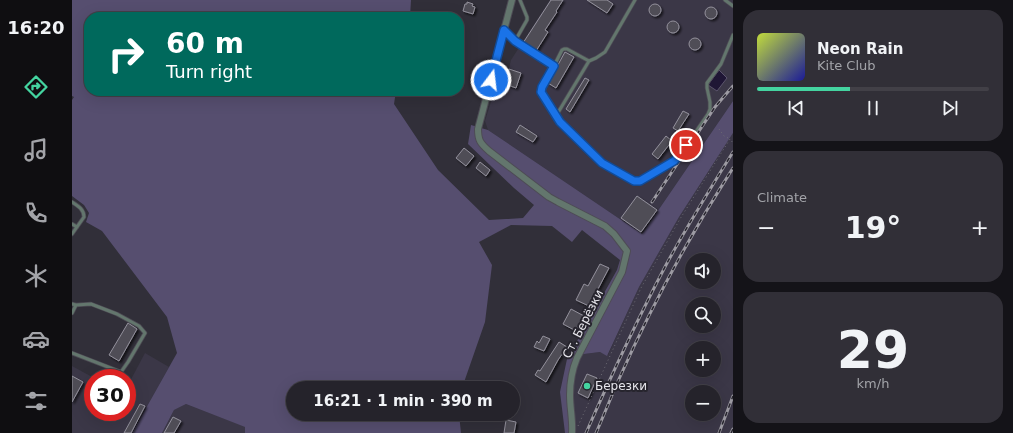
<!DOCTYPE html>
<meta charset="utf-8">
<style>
body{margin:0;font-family:"DejaVu Sans",sans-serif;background:#312f37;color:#f1f3f6;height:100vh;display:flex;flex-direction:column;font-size:15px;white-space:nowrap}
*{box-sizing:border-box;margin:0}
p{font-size:13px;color:#a3a4a9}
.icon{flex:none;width:22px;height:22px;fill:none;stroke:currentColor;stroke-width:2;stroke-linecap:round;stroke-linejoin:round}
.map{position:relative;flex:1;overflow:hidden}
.drawer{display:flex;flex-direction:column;gap:10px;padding:10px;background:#141318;width:280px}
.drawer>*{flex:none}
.banner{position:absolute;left:12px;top:12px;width:380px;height:84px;border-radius:16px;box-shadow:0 4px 16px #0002,0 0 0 1px #424047;background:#00695c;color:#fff;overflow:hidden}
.fabs{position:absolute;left:613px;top:253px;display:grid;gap:8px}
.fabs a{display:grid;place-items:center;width:36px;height:36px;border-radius:50%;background:#25232b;box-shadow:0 4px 16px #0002,0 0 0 1px #424047;font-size:20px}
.speed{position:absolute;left:12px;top:369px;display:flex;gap:8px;font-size:20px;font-weight:700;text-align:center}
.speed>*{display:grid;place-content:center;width:52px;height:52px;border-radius:50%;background:#25232b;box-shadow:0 4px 16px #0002,0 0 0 1px #424047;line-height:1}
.speed .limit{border:6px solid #d22;background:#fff;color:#111}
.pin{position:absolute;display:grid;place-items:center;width:34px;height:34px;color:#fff;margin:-17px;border:2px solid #fff;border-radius:50%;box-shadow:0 1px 4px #0007}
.me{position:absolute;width:44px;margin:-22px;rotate:15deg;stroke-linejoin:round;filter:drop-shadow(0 0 3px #0008)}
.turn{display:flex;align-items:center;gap:14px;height:84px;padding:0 16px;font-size:18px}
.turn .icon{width:52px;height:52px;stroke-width:2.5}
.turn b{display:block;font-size:28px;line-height:34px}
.big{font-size:30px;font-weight:600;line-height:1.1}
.drawer .card{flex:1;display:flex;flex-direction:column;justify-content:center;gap:6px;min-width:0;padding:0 14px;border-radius:16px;background:#312f37}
.drawer .dial{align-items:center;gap:0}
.dial b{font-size:52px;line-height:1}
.song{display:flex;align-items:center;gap:12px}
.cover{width:48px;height:48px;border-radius:6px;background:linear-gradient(135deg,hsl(70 70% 55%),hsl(240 70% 35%))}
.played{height:4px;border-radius:2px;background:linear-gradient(90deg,#44d4a0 40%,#424047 40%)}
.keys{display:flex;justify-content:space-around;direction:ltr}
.heat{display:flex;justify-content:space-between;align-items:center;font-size:22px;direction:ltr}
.trip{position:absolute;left:214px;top:381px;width:234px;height:40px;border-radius:20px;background:#25232b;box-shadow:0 4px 16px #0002,0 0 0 1px #424047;font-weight:600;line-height:40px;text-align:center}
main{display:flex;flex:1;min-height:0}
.menu{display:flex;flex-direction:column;width:72px;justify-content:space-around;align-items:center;background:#0f0e11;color:#a3a4a9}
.menu .icon{width:28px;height:28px}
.menu .selected{color:#44d4a0}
.menu b{font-size:18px;color:#f1f3f6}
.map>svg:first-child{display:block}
.built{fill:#3b3747;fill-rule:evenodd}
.green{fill:#564e6f}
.water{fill:#1f1635;stroke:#5b546c}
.building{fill:#504d57;stroke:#93919c;filter:url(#shadow)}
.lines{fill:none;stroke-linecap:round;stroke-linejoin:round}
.lane-casing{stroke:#4e4c55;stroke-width:4.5}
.street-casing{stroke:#4e4c55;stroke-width:8}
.path{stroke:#6d6c74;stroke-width:1;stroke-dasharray:1 3;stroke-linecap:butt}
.lane{stroke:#63766d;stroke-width:3}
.street{stroke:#63766d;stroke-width:6}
.rail-casing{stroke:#9d9ba3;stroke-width:3}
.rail{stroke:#27252e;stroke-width:1.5;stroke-dasharray:4.5;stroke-linecap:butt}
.route-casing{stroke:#114b97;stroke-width:10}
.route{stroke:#1a73e8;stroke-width:7}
.poi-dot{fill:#44d4a0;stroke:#27252e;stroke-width:1.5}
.labels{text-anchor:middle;stroke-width:4;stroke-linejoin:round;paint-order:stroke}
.street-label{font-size:12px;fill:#e6e5eb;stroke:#27252e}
.poi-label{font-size:12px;fill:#e6e5eb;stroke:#27252e;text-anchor:start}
</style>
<main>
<nav class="menu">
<b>16:20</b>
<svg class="icon selected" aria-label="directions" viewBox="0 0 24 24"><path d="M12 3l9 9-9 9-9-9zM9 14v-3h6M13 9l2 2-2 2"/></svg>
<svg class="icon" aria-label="music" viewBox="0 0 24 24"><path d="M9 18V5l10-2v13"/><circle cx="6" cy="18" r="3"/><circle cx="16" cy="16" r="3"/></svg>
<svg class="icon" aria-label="phone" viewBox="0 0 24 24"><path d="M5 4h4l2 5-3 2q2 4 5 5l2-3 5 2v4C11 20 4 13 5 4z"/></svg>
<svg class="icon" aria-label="climate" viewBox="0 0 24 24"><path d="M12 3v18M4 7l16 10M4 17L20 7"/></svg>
<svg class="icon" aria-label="car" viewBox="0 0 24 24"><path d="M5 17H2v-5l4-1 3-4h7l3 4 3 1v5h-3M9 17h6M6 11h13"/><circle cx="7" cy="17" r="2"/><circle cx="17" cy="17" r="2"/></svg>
<svg class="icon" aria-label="filters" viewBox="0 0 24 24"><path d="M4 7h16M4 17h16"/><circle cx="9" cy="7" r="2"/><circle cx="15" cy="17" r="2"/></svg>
</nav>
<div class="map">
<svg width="661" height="433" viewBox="0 0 661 433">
<defs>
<filter id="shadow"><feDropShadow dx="2" dy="2" stdDeviation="1" flood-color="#0009"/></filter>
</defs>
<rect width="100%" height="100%" fill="#312f39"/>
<!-- built -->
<path class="built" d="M478,0H661V101L570,234L416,130L413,121L422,92L433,84L439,60Z
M661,133V433H498L496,393L504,355L528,352L536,355L567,287L607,217ZM620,260H642V282H620ZM620,304H642V326H620ZM620,348H642V370H620ZM620,392H642V414H620Z
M73,353L97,367L60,433H0V366L22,378L21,412H55V387Z
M114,404L174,427L173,433H90L102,410Z"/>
<!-- green -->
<path class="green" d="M0,0H339L338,17H17V91H324L322,104L366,170L417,220L451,218L462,205L442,188L396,144L399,125L416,130L570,234L661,101V133L607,217L567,287L535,356L528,352L504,355L498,433H493L488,392L495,359L545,270L548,260L510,230L500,242L480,226L439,225L407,242L420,265L413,322L390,388H221V414H387L389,433H173V427L114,404L102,410L90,433H60L105,353L95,317L30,231L14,222L17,213L12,205L0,196V100L2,97L0,96Z"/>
<!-- water -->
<path class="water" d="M647,70L655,78L645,91L636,85Z"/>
<!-- building -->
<path class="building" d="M479,0H491L484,11L485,12L473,30L476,32L464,51L451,43Z
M515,0H535L541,4L535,13Z
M395,2L401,4L400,6L403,7L401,14L391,11L393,4H395Z
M577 10a6 6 0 1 1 12 0a6 6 0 1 1-12 0Z
M633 13a6 6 0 1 1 12 0a6 6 0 1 1-12 0Z
M595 27a6 6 0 1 1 12 0a6 6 0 1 1-12 0Z
M617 44a6 6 0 1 1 12 0a6 6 0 1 1-12 0Z
M493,52L502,57L484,88L476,83Z
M437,69L449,73L444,88L433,84Z
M513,78L517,80L498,112L494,109Z
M611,111L617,114L606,131L601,128Z
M448,125L465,136L461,142L444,132Z
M594,136L600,141L586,159L580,154Z
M392,148L402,156L394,166L384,158Z
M408,162L418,170L414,176L404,168Z
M565,196L585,210L569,232L549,218Z
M528,264L537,268L517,306L504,300L512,284L516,286Z
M499,309L512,316L504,331L491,324Z
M56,323L65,329L47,361L37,355Z
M471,336L478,339L472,351L462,347L465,341L467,343Z
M487,342L495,347L486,360L474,382L463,375L466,370L468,371Z
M515,374L525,378L516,398L506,393Z
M0,376L11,382L0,402Z
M68,404L73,406L59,433H52Z
M101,417L109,421L102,433H92Z
M434,420L444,422L442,433H432Z"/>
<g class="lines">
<!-- lane casing -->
<g class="lane-casing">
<path id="lane" d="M653,0L661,6
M432,30L443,41L482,66L470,87L469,92L488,122L530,163L562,181H568L605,159L636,114L638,109V102L635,88V83L649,64L661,35
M443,41L455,20V17L448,0
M482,66L490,50L492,49H495L517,61
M484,116L517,61L524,58L533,52L563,0
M0,202C6,206 12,209 12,217L0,234
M0,224L5,227
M0,304L4,305L19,304L45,314L67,326L73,333L56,362L49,372L0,353
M0,313L4,305"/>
</g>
<!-- street casing -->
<g class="street-casing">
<path id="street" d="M440,0L406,129C406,140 408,143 417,151L477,197L486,202L533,226L542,234L555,251L550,272L505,358C500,370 498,382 498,395C498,408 501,421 500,433"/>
</g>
<!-- path -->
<path class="path" d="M647,129L652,136L658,139
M506,426L569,288L608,219L658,139L661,143"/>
<!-- lane -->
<use href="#lane" class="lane"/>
<!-- street -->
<use href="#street" class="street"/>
<!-- rail casing -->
<g class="rail-casing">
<path id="rail" d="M580,202L643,107L661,86
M514,433C539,376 565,320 594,265C615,226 638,189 661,152
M524,433C532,415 539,397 547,379C579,307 618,235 661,168
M647,433L661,396
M659,433L661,429"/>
</g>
<!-- rail -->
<use href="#rail" class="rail"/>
</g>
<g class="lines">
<!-- route casing -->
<g class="route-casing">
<path id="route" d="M419,80L432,30L443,41L482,66L470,87L469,92L488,122L530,163L562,181H568L602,161L605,158L614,145"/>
</g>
<!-- route -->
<use href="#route" class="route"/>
</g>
<!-- markers -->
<circle class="poi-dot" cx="515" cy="386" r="4"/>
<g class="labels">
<!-- street labels -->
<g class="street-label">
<text transform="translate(511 324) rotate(-63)" y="4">Ст. Берёзки</text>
</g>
<!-- poi labels -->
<g class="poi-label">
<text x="523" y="390">Березки</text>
</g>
</g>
</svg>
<div class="fabs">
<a><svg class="icon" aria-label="sound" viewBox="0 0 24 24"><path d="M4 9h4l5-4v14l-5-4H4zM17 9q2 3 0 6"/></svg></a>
<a><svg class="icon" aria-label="search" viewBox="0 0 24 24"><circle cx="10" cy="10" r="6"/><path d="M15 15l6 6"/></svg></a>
<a>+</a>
<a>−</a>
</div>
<div class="speed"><div class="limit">30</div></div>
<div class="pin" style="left:614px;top:145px;background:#d93025"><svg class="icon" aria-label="arrive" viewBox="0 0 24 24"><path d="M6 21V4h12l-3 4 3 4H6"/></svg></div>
<svg class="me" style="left:419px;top:80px" viewBox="-20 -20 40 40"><circle r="17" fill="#1a73e8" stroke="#fff" stroke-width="3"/><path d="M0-11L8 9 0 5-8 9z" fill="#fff"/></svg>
<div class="trip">16:21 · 1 min · 390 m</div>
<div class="banner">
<div class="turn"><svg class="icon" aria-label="right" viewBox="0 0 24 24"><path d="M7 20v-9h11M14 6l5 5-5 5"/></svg><div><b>60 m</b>Turn right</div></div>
</div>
</div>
<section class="drawer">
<div class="card">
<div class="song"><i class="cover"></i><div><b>Neon Rain</b><p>Kite Club</p></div></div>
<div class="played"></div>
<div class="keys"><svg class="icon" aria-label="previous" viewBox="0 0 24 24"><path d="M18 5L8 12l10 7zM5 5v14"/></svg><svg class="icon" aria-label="pause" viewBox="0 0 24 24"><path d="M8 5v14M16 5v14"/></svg><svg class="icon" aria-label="next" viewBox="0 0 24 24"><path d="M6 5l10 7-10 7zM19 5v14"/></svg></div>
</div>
<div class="card"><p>Climate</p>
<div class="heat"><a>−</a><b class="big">19°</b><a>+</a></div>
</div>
<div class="card dial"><b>29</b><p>km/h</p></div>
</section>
</main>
